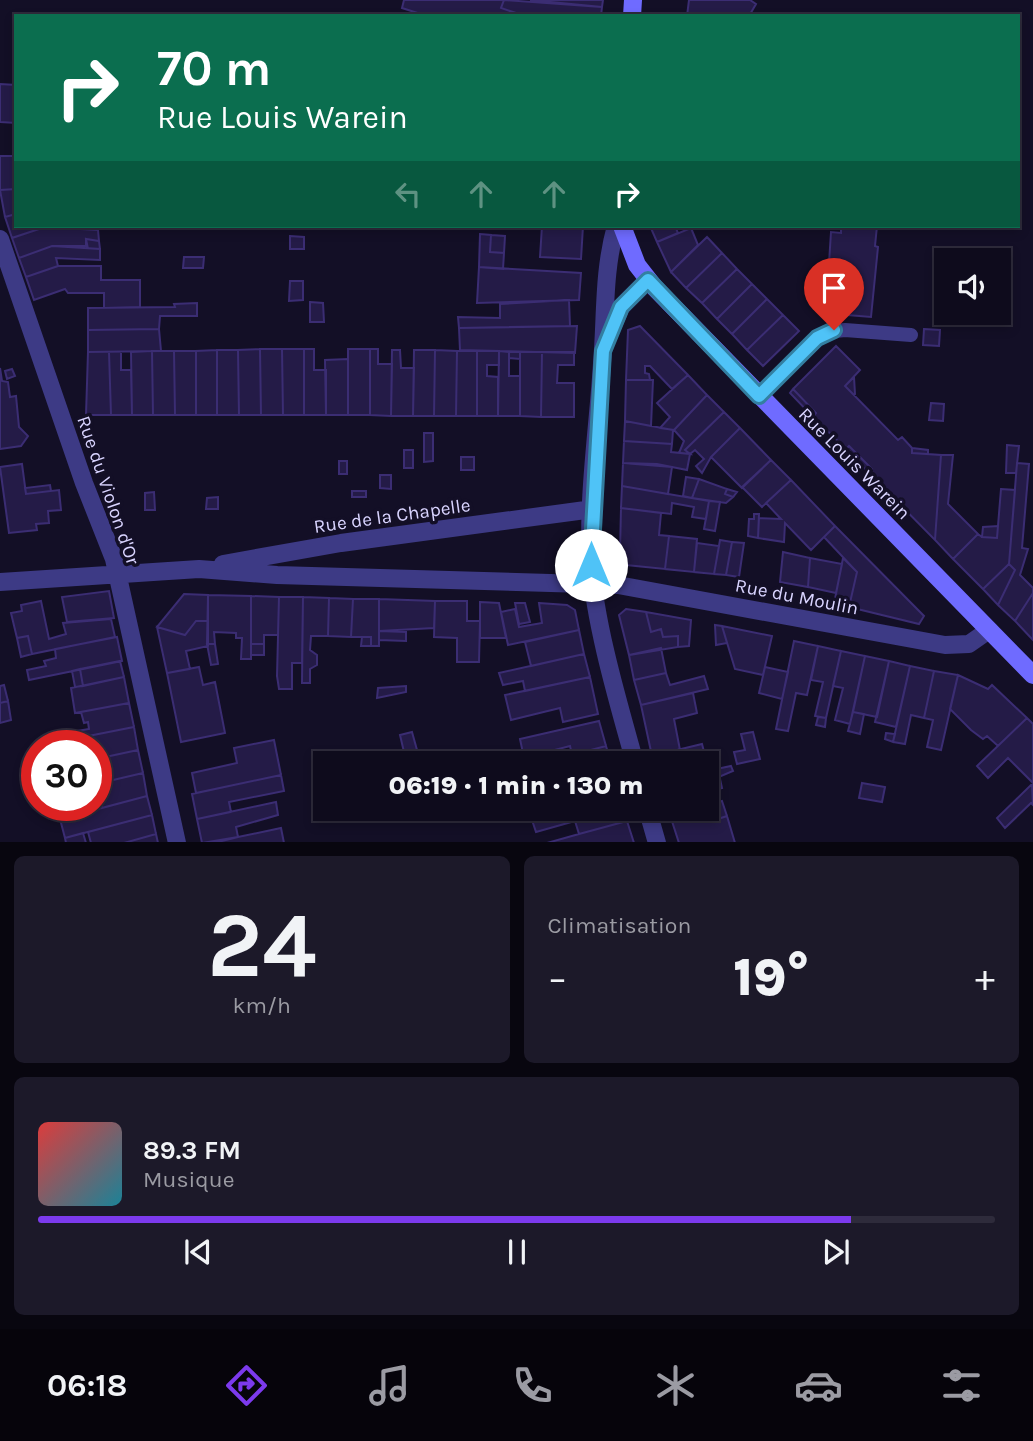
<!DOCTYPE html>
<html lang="fr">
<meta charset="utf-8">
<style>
body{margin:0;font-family:Karla,sans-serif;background:#1c1929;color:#f1f3f6;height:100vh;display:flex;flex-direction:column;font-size:26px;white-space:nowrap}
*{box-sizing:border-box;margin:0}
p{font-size:23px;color:#9b9ba3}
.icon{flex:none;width:38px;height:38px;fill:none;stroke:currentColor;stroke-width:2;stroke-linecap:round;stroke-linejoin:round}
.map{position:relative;height:842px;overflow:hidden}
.details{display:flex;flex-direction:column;gap:14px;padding:14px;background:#08060f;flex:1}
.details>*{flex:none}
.guide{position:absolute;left:14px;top:14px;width:1006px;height:214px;border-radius:0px;box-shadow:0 4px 10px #0003,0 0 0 2px #2e2b3b;background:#0b6e4f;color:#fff;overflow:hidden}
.buttons{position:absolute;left:934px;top:248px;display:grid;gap:14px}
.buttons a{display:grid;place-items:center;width:77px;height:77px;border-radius:0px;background:#0e0b1c;box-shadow:0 4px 10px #0003,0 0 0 2px #2e2b3b;font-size:35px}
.speed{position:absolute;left:21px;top:730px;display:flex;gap:14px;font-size:35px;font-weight:700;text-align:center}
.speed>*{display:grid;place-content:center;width:91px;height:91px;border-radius:50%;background:#0e0b1c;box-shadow:0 4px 10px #0003,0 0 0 2px #2e2b3b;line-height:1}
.speed .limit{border:10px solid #d22;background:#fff;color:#111}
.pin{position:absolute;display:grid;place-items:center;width:60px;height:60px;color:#fff;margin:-72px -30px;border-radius:50% 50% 50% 0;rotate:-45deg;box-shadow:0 0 7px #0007}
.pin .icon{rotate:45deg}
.me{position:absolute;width:77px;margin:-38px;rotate:0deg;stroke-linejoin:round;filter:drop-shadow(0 0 5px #0008)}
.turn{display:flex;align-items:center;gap:24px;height:147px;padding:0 28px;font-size:32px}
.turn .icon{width:91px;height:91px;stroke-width:2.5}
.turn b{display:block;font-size:49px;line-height:60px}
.lanes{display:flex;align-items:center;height:66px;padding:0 28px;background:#0003;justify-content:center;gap:35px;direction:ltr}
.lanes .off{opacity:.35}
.big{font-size:52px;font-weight:800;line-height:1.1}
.details .tile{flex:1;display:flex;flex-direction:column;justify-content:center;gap:10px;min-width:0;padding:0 24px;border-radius:10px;background:#1c1929}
.details .dial{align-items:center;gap:0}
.dial b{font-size:91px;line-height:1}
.song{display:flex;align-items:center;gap:21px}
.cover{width:84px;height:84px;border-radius:10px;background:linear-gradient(135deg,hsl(0 70% 55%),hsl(190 70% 35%))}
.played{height:7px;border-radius:4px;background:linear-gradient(90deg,#7c3aed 85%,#2e2b3b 85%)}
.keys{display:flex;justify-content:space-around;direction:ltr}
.heat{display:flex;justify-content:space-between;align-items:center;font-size:38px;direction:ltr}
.details .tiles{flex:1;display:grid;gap:14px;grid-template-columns:1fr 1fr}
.tile:last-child{grid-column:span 2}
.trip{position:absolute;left:313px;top:751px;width:406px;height:70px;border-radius:0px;background:#0e0b1c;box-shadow:0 4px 10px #0003,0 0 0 2px #2e2b3b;font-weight:800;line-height:70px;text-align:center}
.tabs{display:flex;height:112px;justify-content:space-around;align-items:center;background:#06040b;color:#9b9ba3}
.tabs .icon{width:49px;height:49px}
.tabs .current{color:#7c3aed}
.tabs b{font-size:32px;color:#f1f3f6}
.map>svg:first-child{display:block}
.building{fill:#241b47;stroke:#3b2d73;stroke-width:2}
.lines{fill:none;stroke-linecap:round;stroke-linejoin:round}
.service{stroke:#3d3a85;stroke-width:14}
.minor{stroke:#3d3a85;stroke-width:18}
.secondary{stroke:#6f6bff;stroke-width:18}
.route-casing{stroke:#337fa1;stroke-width:18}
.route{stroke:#4fc3f7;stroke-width:12}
.labels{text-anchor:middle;stroke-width:7;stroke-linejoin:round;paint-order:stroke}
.street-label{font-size:19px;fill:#d9d4ff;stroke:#130f26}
</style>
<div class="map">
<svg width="1033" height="843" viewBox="0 0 1033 843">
<rect width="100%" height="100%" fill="#130f26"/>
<!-- building -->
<path class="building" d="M404,0H504L501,8L510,11L508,16H427L402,8Z
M504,0L602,7L601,16H525L501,8Z
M530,0H603L602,7Z
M689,0H750L756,4L749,16H687Z
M0,84L16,85V123L0,122Z
M0,156H16V189L0,190Z
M16,189V214L5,217L0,190Z
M16,214V226L80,227H45L12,238L5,217Z
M542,226H583L581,259L540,257Z
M650,226H675L678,233L657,242Z
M841,226H877L875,246L878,247L871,317L835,314L837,279H828L831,232L841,233Z
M45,227L98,230L99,241L86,239V246H52L19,258L12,238Z
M691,228L698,245L671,272L657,242Z
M480,234L491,235L490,252L504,253L503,269L479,267Z
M491,235L505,236L504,253L490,252Z
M290,236L304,237V249H290Z
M707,237L722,253L686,288L671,272Z
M86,239L99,241L100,249H88Z
M52,246L100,249V260L56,258L58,266L26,277L19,258Z
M722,253L737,269L702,303L686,288Z
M184,257H204L203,268H183Z
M58,266H101V280H140V307L104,308V293H68L65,289L34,300L26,277Z
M479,267L581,273L579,300L477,303Z
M737,269L752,284L717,319L702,303Z
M832,279H837L836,298L832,293Z
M290,281H303V300L289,301Z
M752,284L767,299L732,334L717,319Z
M767,299L783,315L747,350L732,334Z
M569,300L570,326L459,328L458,317L500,318V304Z
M310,302L323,303L324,322H310Z
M197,303V316H160L159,329L88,330V308L175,307L174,304Z
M783,315L799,331L763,366L747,350Z
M577,326L575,353L460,350L459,328Z
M640,326L688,375L672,389L650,366H645V373L649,374L650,380H626L628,330Z
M159,329L161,351L88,352V330Z
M924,329L940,330L939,346L923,345Z
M836,346L860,370L845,386L898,440L902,437L912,448V453L941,455L935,540L869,473L872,469L849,446L846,449L813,417L816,413L793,389Z
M260,349H282L283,415H261Z
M260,349L261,415H239L238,350Z
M282,349H304V415H283Z
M304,349H314V370H326V415H304Z
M348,349H370V415H348Z
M370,349H378V364H392L391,416L370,415Z
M217,350H238L239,415H217Z
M217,350V415H196V351Z
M392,350H400L401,368H414L413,416H391Z
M414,350H435L434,416H413Z
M435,350L457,351L456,416H434Z
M152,351H174L175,415H153Z
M152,351L153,415H132L131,352Z
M174,351H196V415H175Z
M457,351H477V416H456Z
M477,351H499V365H487V376L498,377V416H477Z
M499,351L509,352V376H520V416H498Z
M88,352H109L111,415H86Z
M109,352H121V370H131L132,415H111Z
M509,352H520V359L509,358Z
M520,352H542L541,417L520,416Z
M542,352H574V365H558L557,383H574V417H541Z
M348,359V415H326L325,360Z
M0,368L2,381L8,382L10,397L16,396L19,427L28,436L21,446L0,449Z
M12,369L15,376L7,379L5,371Z
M688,375L707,395L674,430L660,428L670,417L657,403Z
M854,377L855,394L854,395L845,386Z
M626,380H653L651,426L625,421Z
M793,389L816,413L813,417L790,393Z
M707,395L724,412L685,450L690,454L679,453L684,441L674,430Z
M931,403L944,404L943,421L929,420Z
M724,412L740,428L711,457L702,473L696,466L704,459L695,450L690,454L685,450Z
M625,421L673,430L672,444L624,441Z
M740,428L771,460L742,488L711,457Z
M424,433H433V461L424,462Z
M624,441L672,444L671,452L690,454L687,470L657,464L623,463Z
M1007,445L1019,446L1016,473H1006Z
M849,446L872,469L869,473L846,449Z
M912,448L928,450V454L912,453Z
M404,450H413V468H404Z
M941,455H953L948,504L978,534L953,559L935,540Z
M461,457H474V470H461Z
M771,460L791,480L762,507L742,487Z
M339,461H347V474H339Z
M623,463L672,467L668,494L622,486Z
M1017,463L1029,464L1022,548L1028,549L1020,575L1033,588V593L1015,621L998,605L1015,570L1009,564Z
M22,464L26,494L59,490L61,510L48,511L49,523L36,524L37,530L9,533L0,467Z
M380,475H391V489L380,488Z
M686,477L699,479L692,498L683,496Z
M699,479L727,489L725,494L733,497L726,503L692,498Z
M791,480L835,526L811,550L785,523L784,542L758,538L759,518L781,519L766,503Z
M50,485L51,491L26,494L25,488Z
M622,486L709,501L706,519L692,517L694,507L672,503L671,514L621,508Z
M727,489L737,492L733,497L725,494Z
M1001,489L1015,490L1009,564L983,589L953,559L978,534L982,537L997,538Z
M352,491H366V497H352Z
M154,492L155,510H145V493Z
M218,497V509H206L207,498Z
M709,501L720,502L715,531L704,529Z
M621,508L661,513L659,535L669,536L665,569L626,565L620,552Z
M754,514H759L758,538L748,536L749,519H754Z
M835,526L924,616L919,624L849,607L857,572L824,537Z
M998,526L997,538L982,537L983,527Z
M669,536L697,539L694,572L665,569Z
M720,540L732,542L726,575L714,574Z
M732,542L744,543L739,577L726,575Z
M697,543L719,546L714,574L694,572Z
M783,552L810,558L808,587L780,582Z
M810,558L842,564L836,593L808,587Z
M843,558L857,572L849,607L834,604Z
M1009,564L1015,570L998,605L983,589Z
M109,591L114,618L67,622L62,597Z
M1033,593V640L1015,621Z
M184,594L208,595V621H196L185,635L157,627Z
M208,595L251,596V659H241L242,638H236V633L214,632L215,644H207Z
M251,596L279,597L278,635H264V644H251Z
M279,597H303L302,663H292V689H279L277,676Z
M303,597L329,598L328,636H311L310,650L317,655V665L310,669V683H302Z
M329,598L353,599L351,637L328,636Z
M353,599H379V646H371V637H351Z
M379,599L435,601L434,628L379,631Z
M41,601L49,639L66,634L63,623L111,619L115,637L32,654L28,636L17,638L11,613L22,611L21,605Z
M435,601H467V621H480L479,662H457V638L434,637Z
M480,602L499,603L506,638H480Z
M515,603H525L530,622L519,624Z
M539,603L567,605L575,610L579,630L508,645L501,612L515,609L519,627L542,623Z
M626,609L646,612L651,632L661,629L663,637L678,636V647L629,655L619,615Z
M646,612L691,620L689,646L678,647V636L663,637L661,629L651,632Z
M196,621H208V646L186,651L190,669L167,673L157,627L185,635Z
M715,625L722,626L727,643L716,645Z
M722,626L772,636L763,675L735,669Z
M579,630L584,654L531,666L525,642Z
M379,631L406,632V641L379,640Z
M28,636L32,654L21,657L17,638Z
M117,637L122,661L29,680L27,670L46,666L44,661L56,658L55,649Z
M362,637H371V646H361Z
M794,641L818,646L807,695L796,693L788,731L776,729Z
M207,644H215L218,664L211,665Z
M251,644H264V655H251Z
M818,646L841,651L826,718L815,716L823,682L811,680Z
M661,648L666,673L634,680L629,655Z
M841,651L865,656L850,724L835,720L843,688L833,686Z
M584,654L590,677L525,691L523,681L503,685L499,673Z
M865,656L889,661L877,717L853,712Z
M120,661L124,677L83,686L80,669Z
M889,661L910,666L896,727L875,722Z
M910,666L934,671L924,718L911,715L905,744L893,742Z
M199,667L203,685L215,682L225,733L181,742L167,673Z
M765,667L788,672L782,699L759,693Z
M80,669L83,686L75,687L72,671Z
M934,671L958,675L941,750L927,747L933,720L924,718Z
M666,673L670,685L704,676L708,689L641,705L634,680Z
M958,675L988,689L992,685L1027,718L998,746L987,736L983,739L971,730L950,709Z
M124,677L129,703L75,713L71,688Z
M590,677L598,714L563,722L560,708L511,720L505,695Z
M4,685L8,701L0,703V686Z
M406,686V692L377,698L378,688Z
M693,693L697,713L674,719L680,750L652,756L641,705Z
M8,701L11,720L0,723V703Z
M129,703L134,727L68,740L67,735L71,732L89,729L88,722L84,723L81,712Z
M853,712L864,714L860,734L848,731Z
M818,717L826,718L825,727L816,725Z
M1027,718L1033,724V783L1008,758L988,778L977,766Z
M599,721L606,746L572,755L570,746L524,758L520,739Z
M134,727L138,750L96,759V746H64L63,741Z
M412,732L417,750L404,752L400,735Z
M753,732L760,759L737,764L734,752L745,750L741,734Z
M886,733L895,734L893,742L885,739Z
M67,736L68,740L56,742L55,738Z
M274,740L281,775L196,793L192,773L237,763L234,748Z
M702,744L707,763H654L652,756Z
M606,746L611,763H571L574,762L572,755Z
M138,750L143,773L96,784V759Z
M731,766L733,771L707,782V771Z
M143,773L147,796L102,808L99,795L96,796V784Z
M281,775L284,791L229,802L231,812L197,819L192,794Z
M720,779L722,788L707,792V782Z
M862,783L885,787L882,802L859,798Z
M1032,784L1033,805L1031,803L1005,828L997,818Z
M147,796L152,815L65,838L60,819Z
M722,801L727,816L715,820L710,804Z
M276,802L278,815L236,827L238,837L202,843L197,819Z
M710,804L715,820L727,816L735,843H679L670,815L707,808Z
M574,808H623L627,821L579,834L575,821L536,832L532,820Z
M670,808H687V810L671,814Z
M152,815L156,834L124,843H91L88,832Z
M627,821L634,843H547L579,834Z
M281,828L284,843H214L238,837Z
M83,833L86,843H66L65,838Z
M156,834L158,843H124Z"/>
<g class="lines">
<!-- service -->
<path class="service" d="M759,396L826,332L845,330L911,335"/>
<!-- minor -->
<path class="minor" d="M616,226C603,272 606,317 602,363C598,429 587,499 591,565C595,625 619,705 635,763
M0,239L84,483L114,559L177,843
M606,341L621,307L648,280
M223,564L341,543L593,509
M0,582L199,569L277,575L618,585L945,645L969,644L989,630
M647,808L657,843"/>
<!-- secondary -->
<path class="secondary" d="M632,16L633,0
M622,226L637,265L655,288L1033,675"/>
</g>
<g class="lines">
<!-- route casing -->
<g class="route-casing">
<path id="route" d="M591,565L603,351L621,307L648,280L759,396L817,338L834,330"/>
</g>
<!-- route -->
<use href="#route" class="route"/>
</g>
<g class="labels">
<!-- street labels -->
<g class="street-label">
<text transform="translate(855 463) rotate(45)" y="7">Rue Louis Warein</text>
<text transform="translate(109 490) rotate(71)" y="7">Rue du Violon d'Or</text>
<text transform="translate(392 515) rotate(-8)" y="7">Rue de la Chapelle</text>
<text transform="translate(797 596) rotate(11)" y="7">Rue du Moulin</text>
</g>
</g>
</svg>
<div class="buttons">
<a><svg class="icon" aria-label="sound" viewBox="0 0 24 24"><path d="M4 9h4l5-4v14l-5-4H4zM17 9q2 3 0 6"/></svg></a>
</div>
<div class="speed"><div class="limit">30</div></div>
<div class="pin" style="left:834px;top:330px;background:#d93025"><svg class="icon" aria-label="arrive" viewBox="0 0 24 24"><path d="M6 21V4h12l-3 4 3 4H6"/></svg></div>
<svg class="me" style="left:591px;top:565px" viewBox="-20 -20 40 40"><circle r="19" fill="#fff"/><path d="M0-13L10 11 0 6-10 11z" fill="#4fc3f7"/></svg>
<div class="trip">06:19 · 1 min · 130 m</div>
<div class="guide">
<div class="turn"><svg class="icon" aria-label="right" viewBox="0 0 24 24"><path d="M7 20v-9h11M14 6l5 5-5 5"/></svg><div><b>70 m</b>Rue Louis Warein</div></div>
<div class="lanes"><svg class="icon off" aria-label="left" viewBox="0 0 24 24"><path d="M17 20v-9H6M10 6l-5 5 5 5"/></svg><svg class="icon off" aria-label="ahead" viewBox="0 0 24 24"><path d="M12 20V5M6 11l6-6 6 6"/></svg><svg class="icon off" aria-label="ahead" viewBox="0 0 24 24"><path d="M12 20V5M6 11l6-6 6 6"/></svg><svg class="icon" aria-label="right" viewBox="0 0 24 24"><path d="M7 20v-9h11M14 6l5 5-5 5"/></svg></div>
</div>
</div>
<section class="details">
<div class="tiles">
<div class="tile dial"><b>24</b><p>km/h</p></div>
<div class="tile"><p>Climatisation</p>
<div class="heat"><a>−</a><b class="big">19°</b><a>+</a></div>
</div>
<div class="tile">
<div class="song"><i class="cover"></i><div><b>89.3 FM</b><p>Musique</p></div></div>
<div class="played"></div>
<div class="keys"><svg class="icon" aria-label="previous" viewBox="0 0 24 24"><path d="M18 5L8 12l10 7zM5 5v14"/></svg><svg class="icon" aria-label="pause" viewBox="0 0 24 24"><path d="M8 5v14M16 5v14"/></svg><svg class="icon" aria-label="next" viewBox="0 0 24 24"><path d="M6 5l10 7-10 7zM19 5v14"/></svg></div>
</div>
</div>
</section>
<nav class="tabs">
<b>06:18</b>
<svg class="icon current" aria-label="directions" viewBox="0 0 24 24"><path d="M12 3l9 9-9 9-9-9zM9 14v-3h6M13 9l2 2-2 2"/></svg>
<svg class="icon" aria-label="music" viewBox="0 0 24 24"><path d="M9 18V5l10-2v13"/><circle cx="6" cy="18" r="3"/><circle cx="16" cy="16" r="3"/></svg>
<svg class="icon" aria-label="phone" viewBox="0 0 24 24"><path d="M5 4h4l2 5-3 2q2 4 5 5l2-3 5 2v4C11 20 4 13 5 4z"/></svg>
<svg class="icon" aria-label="climate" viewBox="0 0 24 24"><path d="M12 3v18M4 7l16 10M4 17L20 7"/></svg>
<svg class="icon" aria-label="car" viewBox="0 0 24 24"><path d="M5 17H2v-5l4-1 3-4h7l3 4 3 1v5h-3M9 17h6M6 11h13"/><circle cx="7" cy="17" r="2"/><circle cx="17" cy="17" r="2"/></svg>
<svg class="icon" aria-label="filters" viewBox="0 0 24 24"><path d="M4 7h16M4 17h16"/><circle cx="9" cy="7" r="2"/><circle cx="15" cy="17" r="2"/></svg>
</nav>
